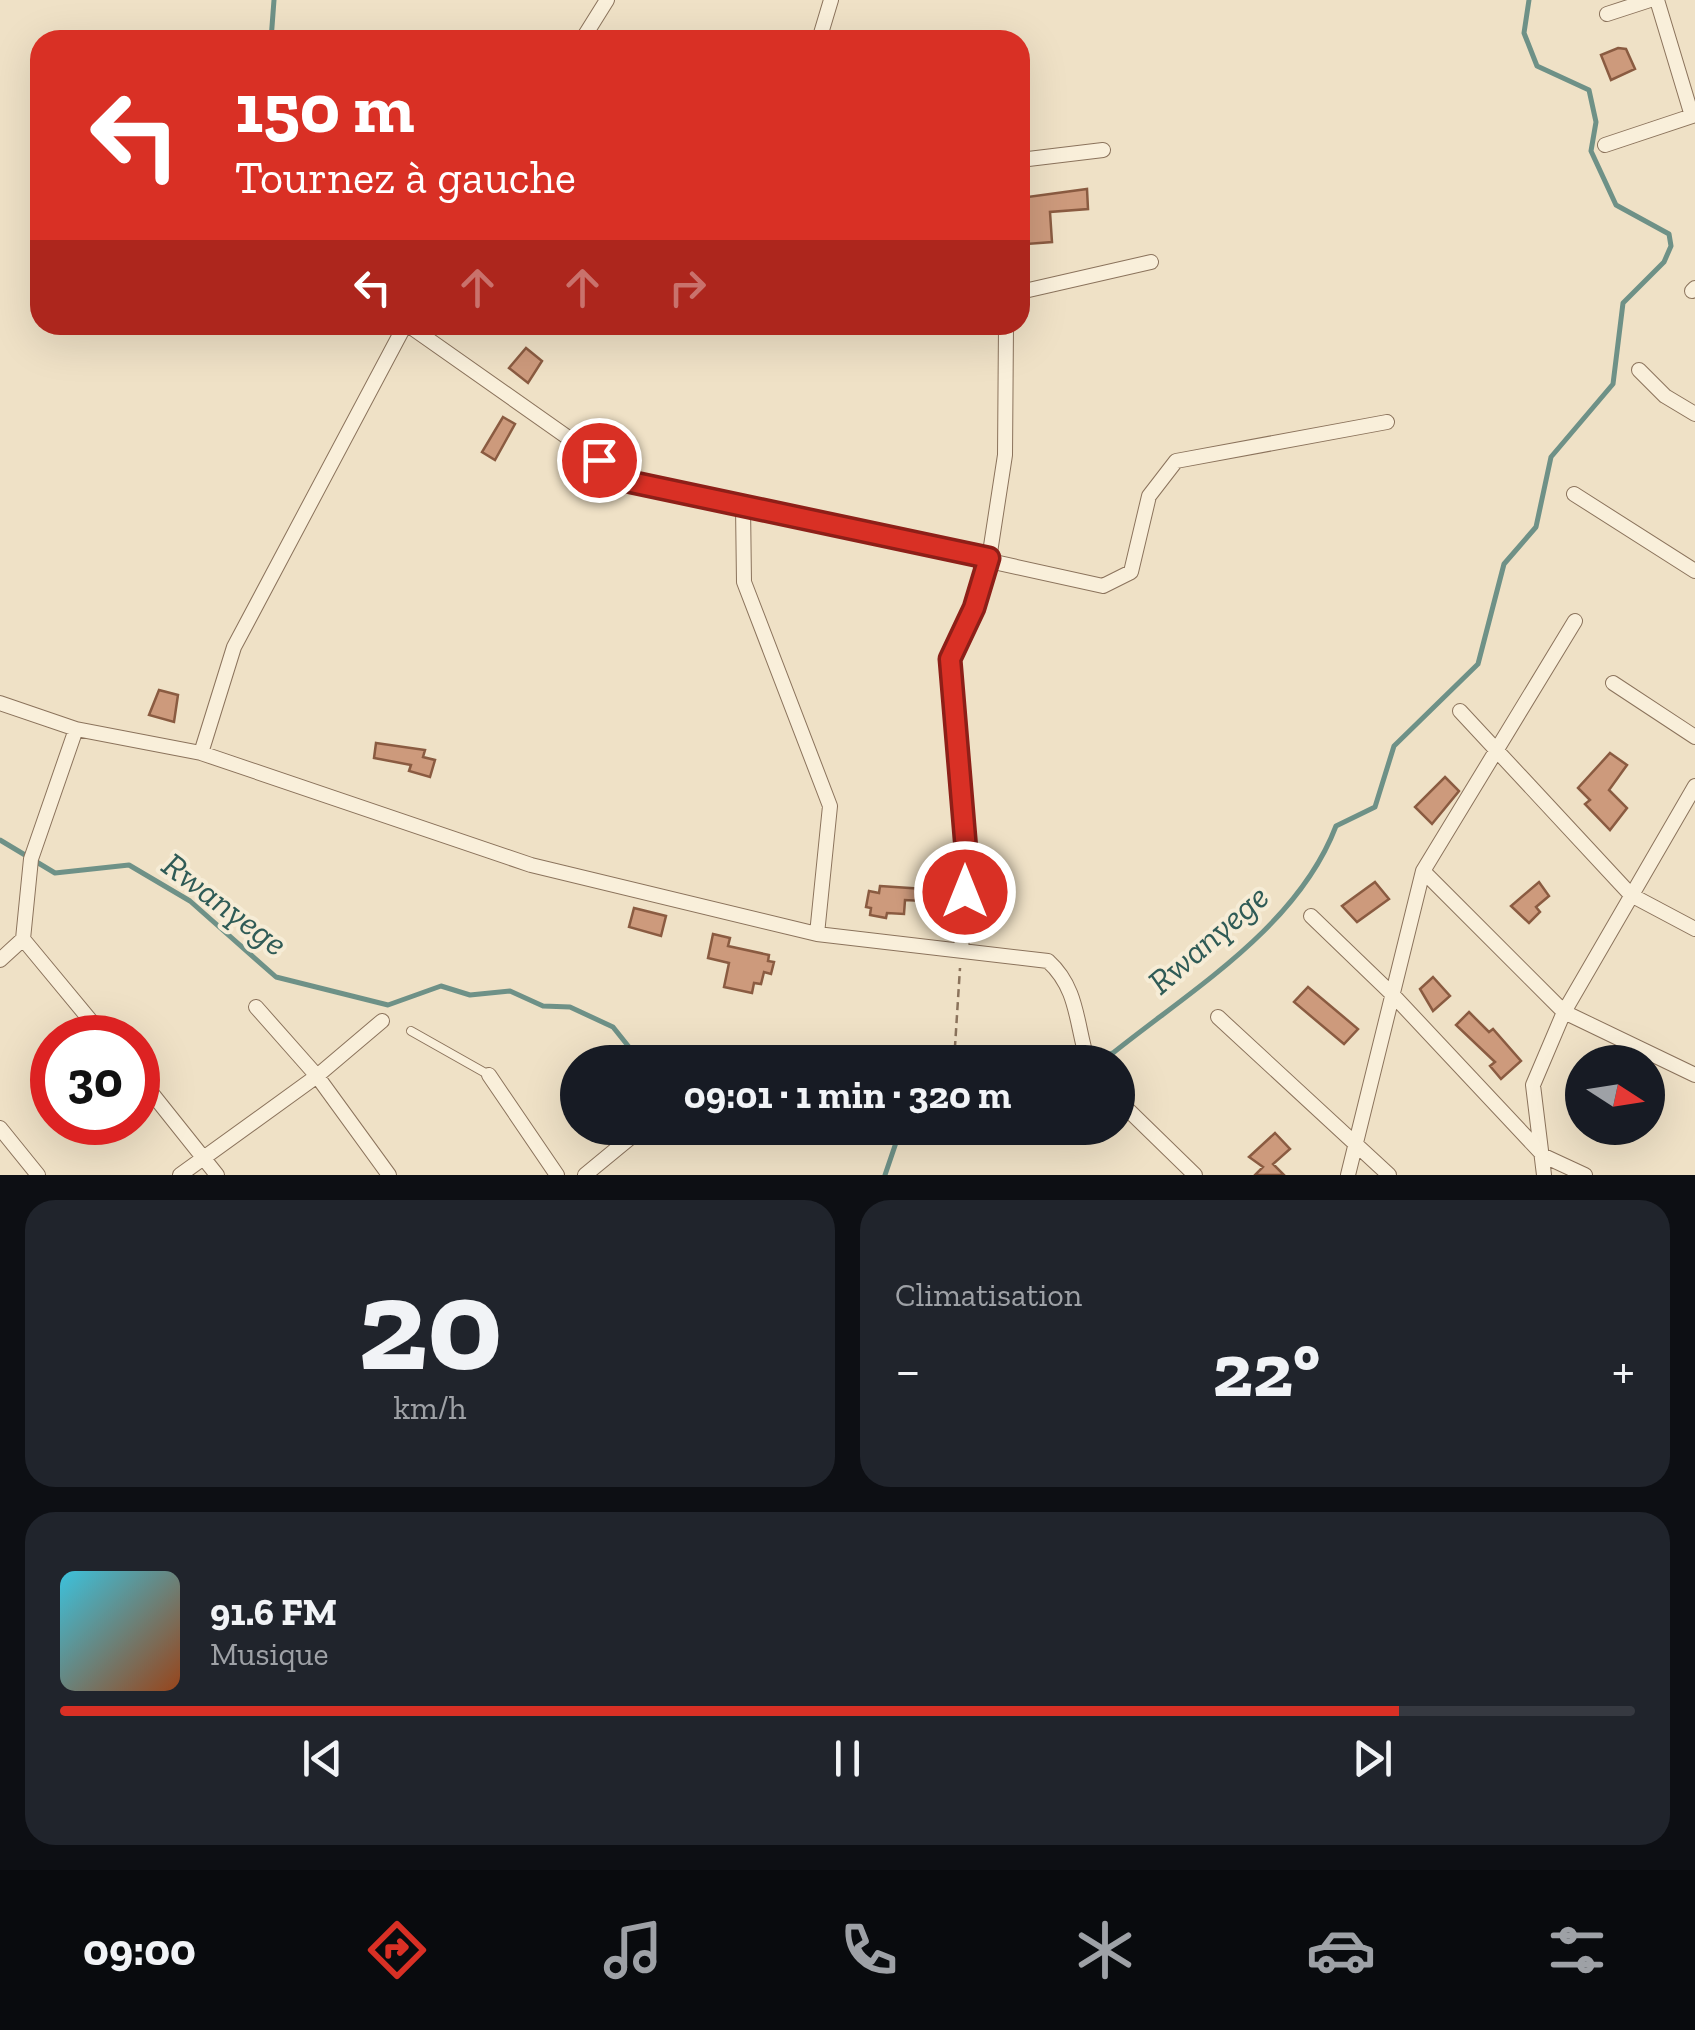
<!DOCTYPE html>
<html lang="fr">
<meta charset="utf-8">
<style>
body{margin:0;font-family:"Zilla Slab",serif;background:#20242c;color:#f1f3f6;height:100vh;display:flex;flex-direction:column;font-size:38px;white-space:nowrap}
*{box-sizing:border-box;margin:0}
p{font-size:32px;color:#9ea1a6}
.icon{flex:none;width:55px;height:55px;fill:none;stroke:currentColor;stroke-width:2;stroke-linecap:round;stroke-linejoin:round}
.map{position:relative;height:1175px;overflow:hidden}
.panel{display:flex;flex-direction:column;gap:25px;padding:25px;background:#0d0f14;flex:1}
.panel>*{flex:none}
.hud{position:absolute;left:30px;top:30px;width:1000px;height:305px;border-radius:30px;box-shadow:0 10px 40px #0002;background:#d93025;color:#fff;overflow:hidden}
.needle{width:65px;rotate:102deg}
.controls{position:absolute;left:1565px;top:1045px;display:grid;gap:20px}
.controls a{display:grid;place-items:center;width:100px;height:100px;border-radius:50%;background:#171b24;box-shadow:0 10px 40px #0002;font-size:50px}
.speed{position:absolute;left:30px;top:1015px;display:flex;gap:20px;font-size:50px;font-weight:700;text-align:center}
.speed>*{display:grid;place-content:center;width:130px;height:130px;border-radius:50%;background:#171b24;box-shadow:0 10px 40px #0002;line-height:1}
.speed .limit{border:15px solid #d22;background:#fff;color:#111}
.pin{position:absolute;display:grid;place-items:center;width:85px;height:85px;color:#fff;margin:-42px;border:5px solid #fff;border-radius:50%;box-shadow:0 2px 10px #0007}
.me{position:absolute;width:110px;margin:-55px;rotate:0deg;stroke-linejoin:round;filter:drop-shadow(0 0 8px #0008)}
.turn{display:flex;align-items:center;gap:35px;height:210px;padding:0 40px;font-size:45px}
.turn .icon{width:130px;height:130px;stroke-width:2.5}
.turn b{display:block;font-size:70px;line-height:85px}
.lanes{display:flex;align-items:center;height:95px;padding:0 40px;background:#0003;justify-content:center;gap:50px;direction:ltr}
.lanes .off{opacity:.35}
.big{font-size:75px;font-weight:700;line-height:1.1}
.panel .card{flex:1;display:flex;flex-direction:column;justify-content:center;gap:15px;min-width:0;padding:0 35px;border-radius:30px;background:#20242c}
.panel .dial{align-items:center;gap:0}
.dial b{font-size:130px;line-height:1}
.song{display:flex;align-items:center;gap:30px}
.cover{width:120px;height:120px;border-radius:15px;background:linear-gradient(135deg,hsl(190 70% 55%),hsl(20 70% 35%))}
.played{height:10px;border-radius:5px;background:linear-gradient(90deg,#d93025 85%,#363941 85%)}
.keys{display:flex;justify-content:space-around;direction:ltr}
.heat{display:flex;justify-content:space-between;align-items:center;font-size:55px;direction:ltr}
.panel .tiles{flex:1;display:grid;gap:25px;grid-template-columns:1fr 1fr}
.card:last-child{grid-column:span 2}
.trip{position:absolute;left:560px;top:1045px;width:575px;height:100px;border-radius:50px;background:#171b24;box-shadow:0 10px 40px #0002;font-weight:700;line-height:100px;text-align:center}
.tabs{display:flex;height:160px;justify-content:space-around;align-items:center;background:#090b0e;color:#9ea1a6}
.tabs .icon{width:70px;height:70px}
.tabs .selected{color:#d93025}
.tabs b{font-size:45px;color:#f1f3f6}
.map>svg:first-child{display:block}
.lines{fill:none;stroke-linecap:round;stroke-linejoin:round}
.stream{stroke:#6e9187;stroke-width:5}
.building{fill:#cd9a7c;stroke:#8a5b41;stroke-width:2.5}
.lane-casing{stroke:#8b735c;stroke-width:10}
.street-casing{stroke:#8b735c;stroke-width:16}
.path{stroke:#8b735c;stroke-width:2.5;stroke-dasharray:8 5;stroke-linecap:butt}
.lane{stroke:#f9efda;stroke-width:8}
.street{stroke:#f9efda;stroke-width:14}
.route-casing{stroke:#8d1f18;stroke-width:25}
.route{stroke:#d93025;stroke-width:18}
.labels{text-anchor:middle;stroke-width:8;stroke-linejoin:round;paint-order:stroke}
.water-label{font-size:35px;font-style:italic;fill:#2f5b56;stroke:#f6ecd6}
</style>
<div class="map">
<svg width="1695" height="1175" viewBox="0 0 1695 1175">
<rect width="100%" height="100%" fill="#efe1c6"/>
<g class="lines">
<!-- stream -->
<path class="stream" d="M271,40L274,0
M0,840L55,873L129,865L190,901L276,977L388,1005L441,986L470,995L510,991L543,1006L570,1007L613,1027L641,1062
M1023,1062L1086,1061L1113,1053C1194,988 1298,926 1336,826L1375,807L1394,746L1478,664L1504,564L1536,527L1551,457L1613,384L1623,303L1664,262L1671,246L1669,234L1616,205L1591,151L1596,122L1589,90L1537,66L1524,33L1529,0
M885,1175L901,1128"/>
</g>
<!-- building -->
<path class="building" d="M1618,48L1626,49L1635,69L1611,80L1601,55Z
M1087,189L1088,209L1050,212L1052,242L1027,244L1020,198Z
M526,348L542,361L528,383L509,368Z
M503,417L515,424L495,460L482,452Z
M159,690L178,695L174,722L149,715Z
M376,743L425,750L423,757L435,760L430,777L409,771L411,765L374,758Z
M1610,753L1627,765L1609,790L1627,808L1610,830L1585,804L1590,800L1578,788Z
M1445,777L1459,791L1432,824L1415,807Z
M1375,882L1389,899L1357,922L1342,906Z
M1539,882L1549,896L1536,907L1540,912L1529,923L1511,906Z
M880,886L924,889L923,901L905,900L904,914L887,913L886,918L870,915L871,908L866,907L869,891L879,893Z
M634,908L666,916L661,936L629,927Z
M713,934L730,938L728,946L769,955L768,961L774,962L771,974L764,972L761,984L754,983L752,993L724,987L729,963L708,958Z
M1433,977L1450,996L1433,1011L1420,989Z
M1308,987L1358,1029L1344,1044L1294,1002Z
M1469,1012L1489,1032L1493,1029L1521,1061L1501,1079L1490,1066L1495,1062L1456,1025Z
M1275,1133L1290,1149L1273,1164L1284,1175H1255L1263,1167L1249,1157Z"/>
<g class="lines">
<!-- lane casing -->
<g class="lane-casing">
<path id="lane" d="M411,1031L489,1075"/>
</g>
<!-- street casing -->
<g class="street-casing">
<path id="street" d="M1657,0L1692,116
M1607,14L1650,0
M582,40L607,0
M819,40L831,0
M1605,145L1695,115
M1020,160L1103,150
M1692,291L1695,288
M1020,292L1151,262
M408,325L631,482L1103,586L1131,572L1149,496L1176,461L1387,422
M1639,370L1665,396L1695,414
M1574,494L1695,571
M743,506L744,582L830,806L817,934
M1613,683L1695,737
M0,703L76,729L201,753L531,865L817,934L1048,961C1079,989 1076,1026 1088,1062
M1460,711L1631,895L1695,929
M201,753L234,647L405,325
M1423,871L1564,1012L1695,1075
M1311,916L1393,995L1544,1156L1585,1175
M23,939L105,1038
M961,951L967,862L949,659L974,609L989,559L1005,455L1006,325
M0,960L23,939L31,859L76,729
M256,1007L317,1076L389,1175
M1218,1017L1389,1175
M489,1075L557,1175
M138,1076L217,1175
M1118,1100L1195,1175
M0,1128L38,1175
M180,1175L317,1076L382,1021
M585,1175L642,1128
M1348,1175L1423,871L1575,621
M1544,1175L1533,1085L1564,1012L1695,786"/>
</g>
<!-- path -->
<path class="path" d="M954,1062L960,968"/>
<!-- lane -->
<use href="#lane" class="lane"/>
<!-- street -->
<use href="#street" class="street"/>
</g>
<g class="lines">
<!-- route casing -->
<g class="route-casing">
<path id="route" d="M599,460L631,482L989,558L974,608L950,659L967,862L965,892"/>
</g>
<!-- route -->
<use href="#route" class="route"/>
</g>
<g class="labels">
<!-- water labels -->
<g class="water-label">
<text transform="translate(225 904) rotate(37)" y="12">Rwanyege</text>
<text transform="translate(1208 939) rotate(-41)" y="12">Rwanyege</text>
</g>
</g>
</svg>
<div class="controls">
<a><svg class="needle" viewBox="-14 -14 28 28"><path d="M0-13l5 13h-10z" fill="#e53935"/><path d="M0 13l5-13h-10z" fill="#9ea1a6"/></svg></a>
</div>
<div class="speed"><div class="limit">30</div></div>
<div class="pin" style="left:599px;top:460px;background:#d93025"><svg class="icon" aria-label="arrive" viewBox="0 0 24 24"><path d="M6 21V4h12l-3 4 3 4H6"/></svg></div>
<svg class="me" style="left:965px;top:892px" viewBox="-20 -20 40 40"><circle r="17" fill="#d93025" stroke="#fff" stroke-width="3"/><path d="M0-11L8 9 0 5-8 9z" fill="#fff"/></svg>
<div class="trip">09:01 · 1 min · 320 m</div>
<div class="hud">
<div class="turn"><svg class="icon" aria-label="left" viewBox="0 0 24 24"><path d="M17 20v-9H6M10 6l-5 5 5 5"/></svg><div><b>150 m</b>Tournez à gauche</div></div>
<div class="lanes"><svg class="icon" aria-label="left" viewBox="0 0 24 24"><path d="M17 20v-9H6M10 6l-5 5 5 5"/></svg><svg class="icon off" aria-label="ahead" viewBox="0 0 24 24"><path d="M12 20V5M6 11l6-6 6 6"/></svg><svg class="icon off" aria-label="ahead" viewBox="0 0 24 24"><path d="M12 20V5M6 11l6-6 6 6"/></svg><svg class="icon off" aria-label="right" viewBox="0 0 24 24"><path d="M7 20v-9h11M14 6l5 5-5 5"/></svg></div>
</div>
</div>
<section class="panel">
<div class="tiles">
<div class="card dial"><b>20</b><p>km/h</p></div>
<div class="card"><p>Climatisation</p>
<div class="heat"><a>−</a><b class="big">22°</b><a>+</a></div>
</div>
<div class="card">
<div class="song"><i class="cover"></i><div><b>91.6 FM</b><p>Musique</p></div></div>
<div class="played"></div>
<div class="keys"><svg class="icon" aria-label="previous" viewBox="0 0 24 24"><path d="M18 5L8 12l10 7zM5 5v14"/></svg><svg class="icon" aria-label="pause" viewBox="0 0 24 24"><path d="M8 5v14M16 5v14"/></svg><svg class="icon" aria-label="next" viewBox="0 0 24 24"><path d="M6 5l10 7-10 7zM19 5v14"/></svg></div>
</div>
</div>
</section>
<nav class="tabs">
<b>09:00</b>
<svg class="icon selected" aria-label="directions" viewBox="0 0 24 24"><path d="M12 3l9 9-9 9-9-9zM9 14v-3h6M13 9l2 2-2 2"/></svg>
<svg class="icon" aria-label="music" viewBox="0 0 24 24"><path d="M9 18V5l10-2v13"/><circle cx="6" cy="18" r="3"/><circle cx="16" cy="16" r="3"/></svg>
<svg class="icon" aria-label="phone" viewBox="0 0 24 24"><path d="M5 4h4l2 5-3 2q2 4 5 5l2-3 5 2v4C11 20 4 13 5 4z"/></svg>
<svg class="icon" aria-label="climate" viewBox="0 0 24 24"><path d="M12 3v18M4 7l16 10M4 17L20 7"/></svg>
<svg class="icon" aria-label="car" viewBox="0 0 24 24"><path d="M5 17H2v-5l4-1 3-4h7l3 4 3 1v5h-3M9 17h6M6 11h13"/><circle cx="7" cy="17" r="2"/><circle cx="17" cy="17" r="2"/></svg>
<svg class="icon" aria-label="filters" viewBox="0 0 24 24"><path d="M4 7h16M4 17h16"/><circle cx="9" cy="7" r="2"/><circle cx="15" cy="17" r="2"/></svg>
</nav>
